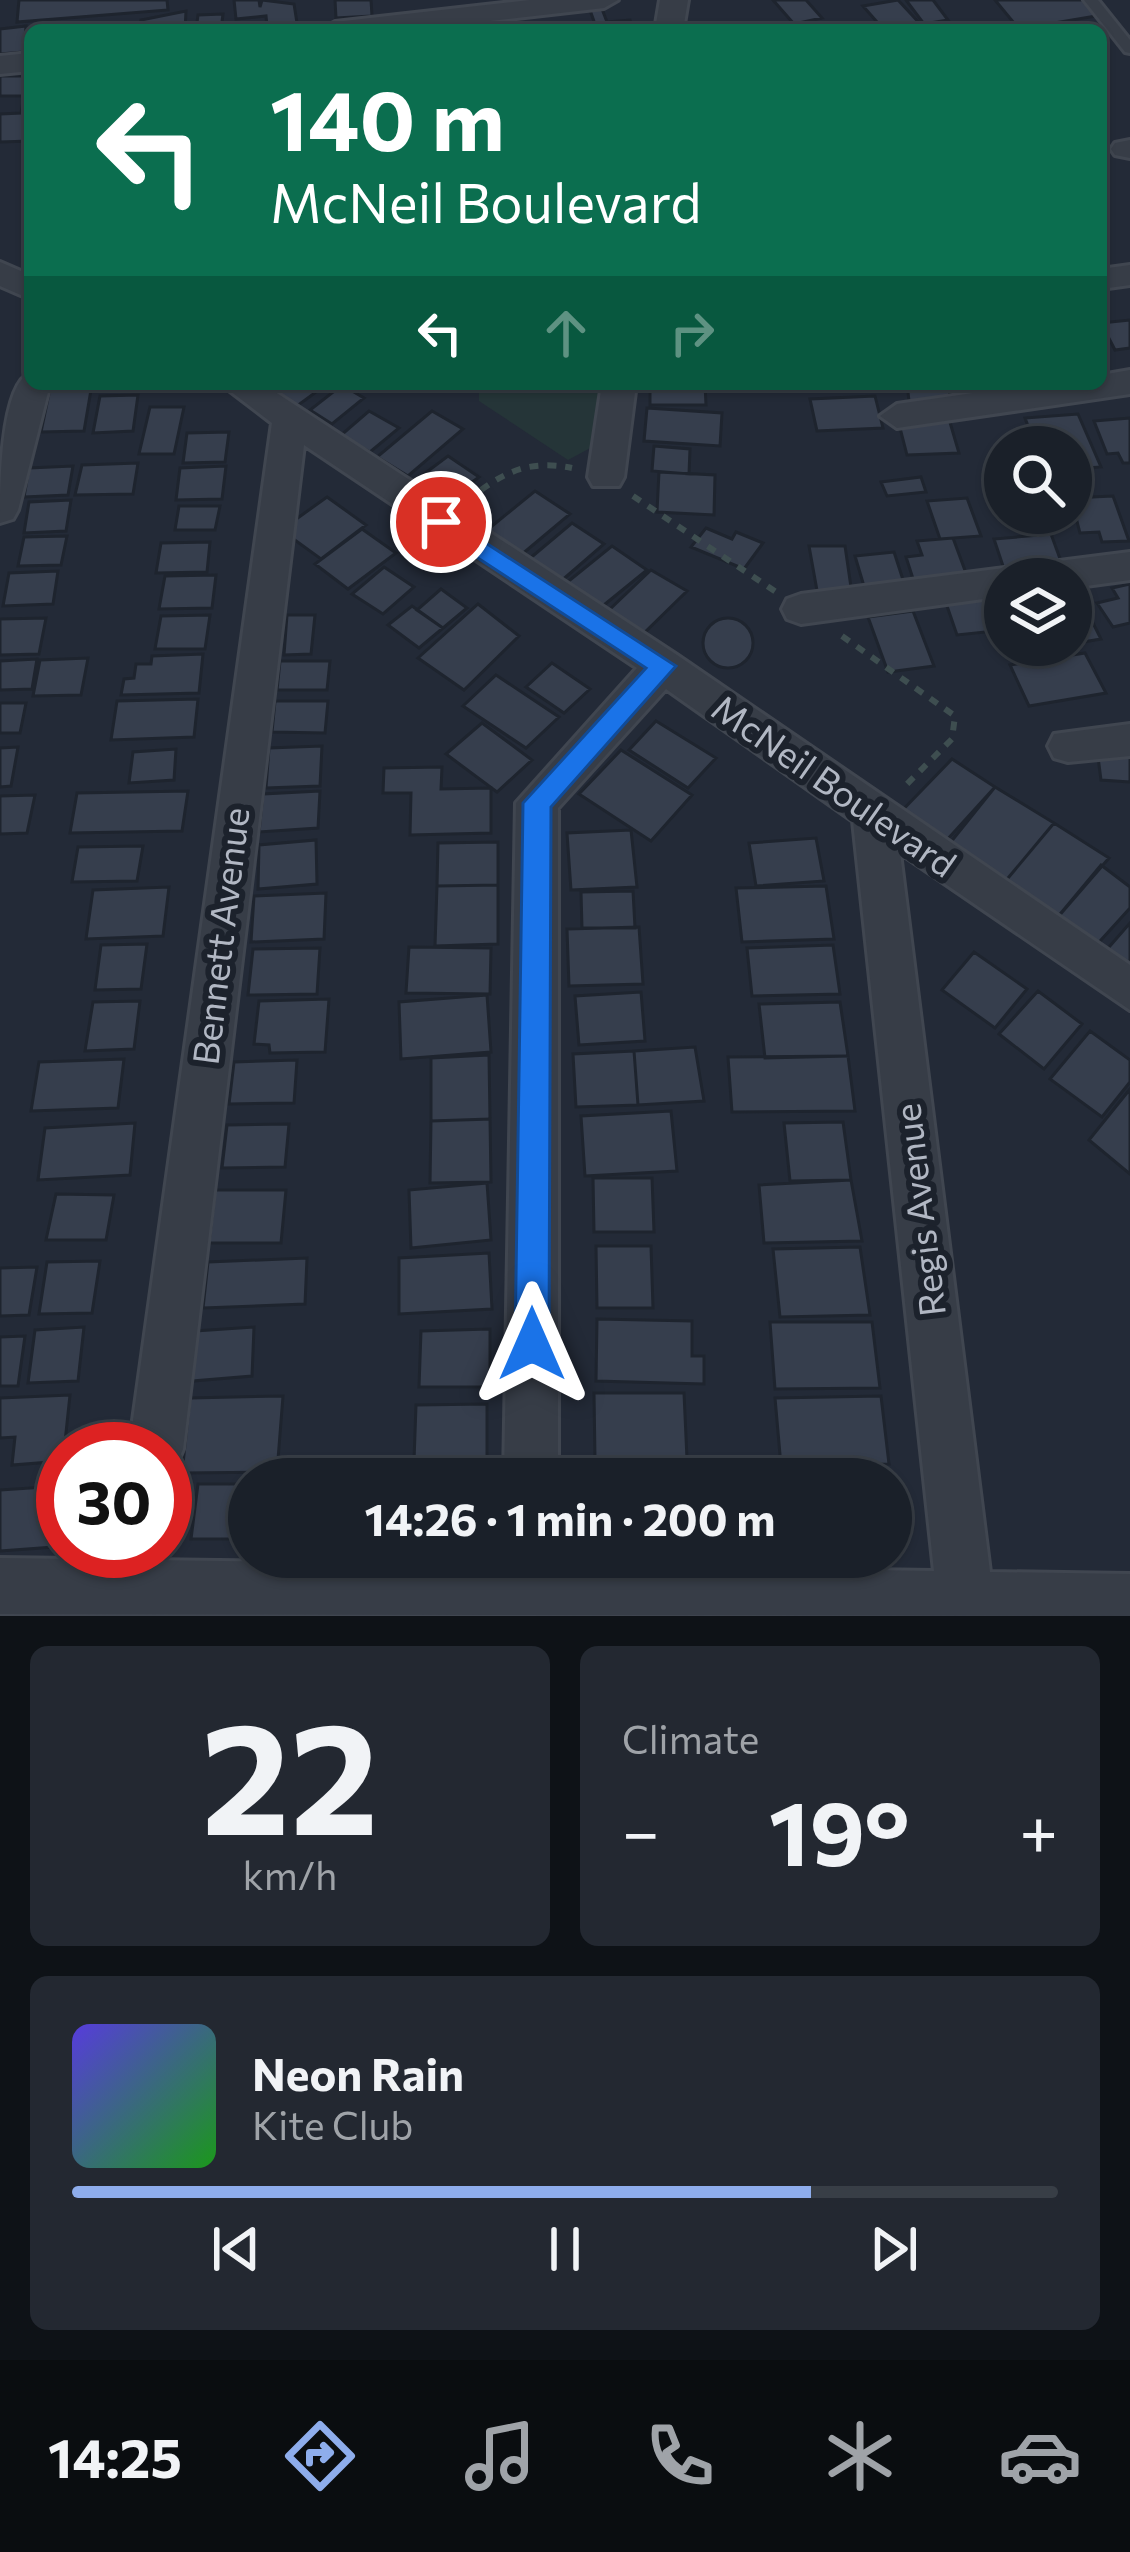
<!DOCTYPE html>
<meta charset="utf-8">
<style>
body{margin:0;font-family:Commissioner,sans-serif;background:#232831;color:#f1f3f6;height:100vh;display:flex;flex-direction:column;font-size:45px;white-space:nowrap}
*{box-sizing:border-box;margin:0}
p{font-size:39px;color:#9fa3a8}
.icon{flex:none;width:66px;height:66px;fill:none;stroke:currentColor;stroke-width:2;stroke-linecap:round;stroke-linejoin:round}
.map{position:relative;height:1616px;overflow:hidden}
.side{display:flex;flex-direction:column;gap:30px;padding:30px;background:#0e1217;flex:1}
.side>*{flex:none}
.hud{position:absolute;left:24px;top:24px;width:1083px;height:366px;border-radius:18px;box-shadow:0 3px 9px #0004,0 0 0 3px #383e46;background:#0b6e4f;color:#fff;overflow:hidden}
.buttons{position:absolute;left:984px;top:426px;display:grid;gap:24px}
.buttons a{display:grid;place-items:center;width:108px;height:108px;border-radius:50%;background:#1a2029;box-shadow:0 3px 9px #0004,0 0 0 3px #383e46;font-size:60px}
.speed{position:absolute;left:36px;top:1422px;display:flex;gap:24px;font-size:60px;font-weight:700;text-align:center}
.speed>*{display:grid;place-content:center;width:156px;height:156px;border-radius:50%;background:#1a2029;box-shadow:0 3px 9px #0004,0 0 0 3px #383e46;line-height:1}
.speed .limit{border:18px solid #d22;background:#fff;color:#111}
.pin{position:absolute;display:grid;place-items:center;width:102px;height:102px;color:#fff;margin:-51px;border:6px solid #fff;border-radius:50%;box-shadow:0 3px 12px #0007}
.me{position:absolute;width:132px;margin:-66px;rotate:0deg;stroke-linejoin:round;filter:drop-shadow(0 0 9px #0008)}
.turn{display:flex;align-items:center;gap:42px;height:252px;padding:0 48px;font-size:54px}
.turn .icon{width:156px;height:156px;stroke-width:2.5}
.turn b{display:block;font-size:84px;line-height:102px}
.lanes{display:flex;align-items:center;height:114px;padding:0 48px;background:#0003;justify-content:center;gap:60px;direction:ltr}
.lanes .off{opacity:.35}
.big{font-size:90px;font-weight:700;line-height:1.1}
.side .widget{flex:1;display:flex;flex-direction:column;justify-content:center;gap:18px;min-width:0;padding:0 42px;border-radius:18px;background:#232831}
.side .dial{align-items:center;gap:0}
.dial b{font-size:156px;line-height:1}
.song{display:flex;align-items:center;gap:36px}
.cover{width:144px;height:144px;border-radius:18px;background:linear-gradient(135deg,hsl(250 70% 55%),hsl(120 70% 35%))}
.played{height:12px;border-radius:6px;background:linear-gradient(90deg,#8eadec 75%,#383e46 75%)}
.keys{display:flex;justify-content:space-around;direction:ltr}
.heat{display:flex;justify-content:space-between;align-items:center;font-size:66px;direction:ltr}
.side .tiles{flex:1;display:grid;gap:30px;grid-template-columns:1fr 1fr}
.widget:last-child{grid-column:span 2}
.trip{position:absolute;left:228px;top:1458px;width:684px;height:120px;border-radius:60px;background:#1a2029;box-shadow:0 3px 9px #0004,0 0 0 3px #383e46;font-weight:700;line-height:120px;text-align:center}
.tabs{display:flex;height:192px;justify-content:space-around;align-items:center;background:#0a0d10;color:#9fa3a8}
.tabs .icon{width:84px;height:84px}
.tabs .active{color:#8eadec}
.tabs b{font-size:54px;color:#f1f3f6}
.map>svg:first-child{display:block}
.green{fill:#253538}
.building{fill:#363e4d;stroke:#1e242e;stroke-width:3}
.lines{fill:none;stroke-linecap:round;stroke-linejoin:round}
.lane-casing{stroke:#404650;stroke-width:6}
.street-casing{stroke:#404650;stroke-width:6}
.path{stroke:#3e4e50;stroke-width:6;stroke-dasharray:9 9;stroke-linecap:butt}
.lane{fill:#373d47;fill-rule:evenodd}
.street{fill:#373d47;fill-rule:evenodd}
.route{fill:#1a73e8;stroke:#114b97;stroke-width:3}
.labels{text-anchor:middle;stroke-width:12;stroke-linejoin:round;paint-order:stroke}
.street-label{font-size:36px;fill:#b1b7c3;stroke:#1c222c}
</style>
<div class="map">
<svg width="1130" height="1616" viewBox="0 0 1130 1616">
<rect width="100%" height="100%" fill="#232a37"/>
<!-- green -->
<path class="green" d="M479,384H627L620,432L568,460L479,401Z"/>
<!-- building -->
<path class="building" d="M19,0H167L168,10L17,22Z
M234,0H259L260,7L262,0L294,4L297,23L267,26L266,16L236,19Z
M335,0H371L372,16L336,18Z
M773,0H806L822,18L794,24Z
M898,0L923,27L884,30L863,6Z
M906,0H933L948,20L924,24Z
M995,0H1083L1096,16L1019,29Z
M602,9L607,22L630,20L632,27L597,30L590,10Z
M186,11L185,30H84V23L140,25L141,20Z
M223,14L221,30H196L198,15Z
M26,26L24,52L0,54V29Z
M0,76H30L23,96H0Z
M23,101H30V141L0,142V114L21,113Z
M1130,320V348L1115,350L1101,323Z
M51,384H92L84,431L41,432Z
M277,384H327L297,406L271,388Z
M650,384H705L706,405H650Z
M907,384H948L951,401H909Z
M342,385L364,398L332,424L310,410Z
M138,395L133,431L93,433L100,396Z
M875,396L883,428L817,431L810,399Z
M150,407H184L174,454H139Z
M647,408L722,413L720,446L644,441Z
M369,411L399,428L370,452L340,436Z
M432,411L463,429L408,476L377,457Z
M1078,414L1101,467L1071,469V447H1010L1008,441L1033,439L1025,418Z
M1130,418V463H1123L1118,453L1107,454L1094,421Z
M949,419L959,453L907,455L898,420Z
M229,432L225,462L183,463L187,433Z
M654,446L690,449L689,474L652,471Z
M448,456L479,477L443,504L412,483Z
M138,463L133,494L75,495L82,465Z
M73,466L68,495L24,497L29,468Z
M226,466L222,499L176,500L180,468Z
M659,472L715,475L714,515L657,512Z
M921,477L926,492L887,496L881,482Z
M535,491L570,514L521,555L486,531Z
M1113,496L1129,541L1102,542L1099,532L1080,533L1071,498Z
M327,497L366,525L321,559L281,530Z
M967,498L981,536L940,539L927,501Z
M71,500L66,531L24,533L29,502Z
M179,506H220L215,530H175Z
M1014,513H1043L1049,531L1022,533Z
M572,523L604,544L560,582L528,560Z
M706,528L732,539L736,532L763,543L744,569L691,547Z
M362,529L396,553L348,589L315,564Z
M1051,534L1063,567L1005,572L994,539Z
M67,536L61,565L18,566L24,537Z
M953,538L970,584L916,588L906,557L922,555L917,541Z
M210,542L207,572L156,573L161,543Z
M612,546L647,570L599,609L565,584Z
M809,546H845L852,594L818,596Z
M894,552L906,589L866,593L855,556Z
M384,567L414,587L383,614L352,594Z
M651,570L687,591L643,634L607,612Z
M58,571L53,604L3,606L9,573Z
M216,575L212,608L159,609L165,576Z
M1130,584V623L1113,627L1097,603L1118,598L1112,588Z
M1075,587L1101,639L1071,644Z
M441,589L467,608L443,628L417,610Z
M1005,597V630L957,635L946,603Z
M478,604L519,636L464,690L418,658Z
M412,606L443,628L419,648L388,625Z
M913,611L934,666L888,672L868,617Z
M210,615L205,649H155L161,616Z
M287,615H315L311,654L284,655Z
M46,618L39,654L0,655V619Z
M703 643a25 25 0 1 1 50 0a25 25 0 1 1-50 0Z
M1085,653L1106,693L1029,706L1010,665Z
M203,654L199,693L121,695L124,679L134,678L136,664H151L152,656Z
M88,658L81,695L33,696L40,660Z
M37,659L32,689L0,690V661Z
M280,661H330L327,690H277Z
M552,663L590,689L564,713L526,687Z
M496,675L559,717L526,748L463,706Z
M198,699L194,737L111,740L117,701Z
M275,701H328L325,733L272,732Z
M0,703H26L20,733H0Z
M656,721L716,758L688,788L629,750Z
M482,723L532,760L497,792L446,754Z
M322,746L320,786L266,788L269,748Z
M18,747L11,786L0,787V748Z
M176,749L174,780L129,783L133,752Z
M1097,749L1130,751V782L1101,780Z
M621,750L692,795L651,841L579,794Z
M952,759L995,787L935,853L891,822Z
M442,767L441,789L491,788V833L410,835L411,793H383L384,768Z
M995,787L1054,823L998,890L942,853Z
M188,791L182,831L70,833L77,793Z
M320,791L318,828L259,832L263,794Z
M35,795L27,833L0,834V796Z
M1054,823L1109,858L1051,925L998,890Z
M631,830L637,887L571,890L567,833Z
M816,838L824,881L756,886L749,843Z
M316,840L317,884L258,889L259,845Z
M498,842V885L437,886L438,843Z
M143,846L137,881L72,882L78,847Z
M1101,865L1130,887V908L1091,951L1051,925Z
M498,885V944L435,946L437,886Z
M826,886L834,939L742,942L736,888Z
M169,887L163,936L86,939L93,890Z
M633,891L635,928H582L581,892Z
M326,893L324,939L251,942L254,896Z
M1130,923V973L1103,954Z
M639,927L643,984L569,986L567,929Z
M147,944L141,989L95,990L101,945Z
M833,945L840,994L752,996L747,948Z
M409,947L491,948L490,994L406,993Z
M320,948L317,994L248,995L253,949Z
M974,952L1027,989L995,1028L942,990Z
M1038,991L1082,1024L1044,1069L999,1034Z
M641,992L645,1041L579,1045L575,996Z
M487,995L491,1052L401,1059L399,1002Z
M329,999L325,1052L270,1053L269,1045L254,1044L259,1001Z
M140,1001L134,1049L85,1051L93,1002Z
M840,1002L848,1056L765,1058L759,1004Z
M1090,1031L1130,1060V1082L1102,1117L1050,1079Z
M695,1047L704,1101L638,1105L634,1051Z
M634,1051L638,1105L576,1107L573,1054Z
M489,1055L490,1119L431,1121V1058Z
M848,1056L855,1111L732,1112L728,1057Z
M124,1059L118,1108L31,1111L39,1062Z
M297,1060L294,1103L229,1104L234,1062Z
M1130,1089V1174L1089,1140Z
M671,1111L677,1171L585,1176L581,1116Z
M490,1119L491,1182L430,1183L431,1121Z
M843,1122L851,1180L790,1181L784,1123Z
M135,1123L130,1175L38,1180L45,1128Z
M289,1124L285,1167L222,1168L227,1125Z
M593,1178H652L654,1232H594Z
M851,1180L862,1241L764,1243L759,1185Z
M487,1183L491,1240L411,1248L409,1190Z
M215,1190H286L281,1243H209Z
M56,1194L114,1195L106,1240H46Z
M596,1246H651L653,1308H597Z
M860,1247L870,1315L780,1317L773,1249Z
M489,1253L492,1309L399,1314V1258Z
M307,1258L305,1304L203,1308L208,1262Z
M100,1261L92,1313L39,1314L47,1262Z
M37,1267L29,1315L0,1316V1268Z
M597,1319L692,1321V1356H704V1384L596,1381Z
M770,1322H872L880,1388L775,1389Z
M84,1327L78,1381L28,1383L35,1330Z
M254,1327L252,1376L192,1381L195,1331Z
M490,1329V1387H419L421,1331Z
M25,1336L18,1386H0V1337Z
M594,1393H684L687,1459H595Z
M70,1395L63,1461L12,1465L15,1437L0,1438V1398Z
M283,1396L277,1472L182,1473L190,1398Z
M881,1396L889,1464L781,1466L775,1398Z
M487,1404V1459L414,1461L416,1405Z
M681,1468L682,1479H605V1469Z
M487,1470V1479H351L352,1475Z
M891,1473L902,1549H891V1479L810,1475Z
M198,1484H249L245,1539H191Z
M60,1486L54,1547L0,1551V1490Z"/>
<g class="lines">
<!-- lane casing -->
<g class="lane-casing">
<path id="lane" d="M1084,0H1098L1130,40V53L1125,52Z"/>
</g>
<!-- street casing -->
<g class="street-casing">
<path id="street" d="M530,0H618L604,8L410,30H321L335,22Z
M660,0H688L683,30H655Z
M30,53V71L0,74V56Z
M1130,140V158L1115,155L1111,149L1115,143Z
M0,262L30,275V299L0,286Z
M1130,265V285L1101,289V269Z
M1130,370V394L897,428L880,416L897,404L1036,384H1101V375Z
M30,373V384H50L18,510L13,519L0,523C0,491 0,385 30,373Z
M221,384H263L677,655L1130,965V1010L900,853L990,1572L1130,1574V1616L0,1614V1558L934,1571L853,821L666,689L558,808V1479H504L516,803L637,668L304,445L183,1449L175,1468L165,1472V1449H129L272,423Z
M602,384H636L624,477L619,486H593L588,477Z
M1130,552V580L1071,588V579H1005V596L801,624L787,619L782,609L787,599L801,594Z
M1130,724V756L1068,762L1054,758L1048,746L1054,734Z"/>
</g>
<!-- path -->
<path class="path" d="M633,496L776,592
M467,501C501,473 528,459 572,468
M842,636L955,716L952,739L902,789"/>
<!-- lane -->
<use href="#lane" class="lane"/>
<!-- street -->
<use href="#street" class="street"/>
</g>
<!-- route -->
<path class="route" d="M441,514L676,666L551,807L549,1344L544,1356L532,1361L520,1356L515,1344L523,803L646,668L432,528V516Z"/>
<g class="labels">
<!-- street labels -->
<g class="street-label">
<text transform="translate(834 786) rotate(35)" y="13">McNeil Boulevard</text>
<text transform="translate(221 936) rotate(-83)" y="13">Bennett Avenue</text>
<text transform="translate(920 1210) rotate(-97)" y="13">Regis Avenue</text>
</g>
</g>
</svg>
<div class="buttons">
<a><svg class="icon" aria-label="search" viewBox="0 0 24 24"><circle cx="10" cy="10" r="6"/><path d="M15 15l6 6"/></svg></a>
<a><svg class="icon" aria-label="layers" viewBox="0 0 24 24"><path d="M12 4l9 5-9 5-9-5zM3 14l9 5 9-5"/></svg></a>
</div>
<div class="speed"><div class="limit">30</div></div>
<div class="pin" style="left:441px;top:522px;background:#d93025"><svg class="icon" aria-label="arrive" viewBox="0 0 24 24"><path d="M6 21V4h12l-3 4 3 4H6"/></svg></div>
<svg class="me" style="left:532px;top:1344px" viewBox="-20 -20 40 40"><path d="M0-17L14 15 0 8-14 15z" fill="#1a73e8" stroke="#fff" stroke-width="4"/></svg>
<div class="trip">14:26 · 1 min · 200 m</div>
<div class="hud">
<div class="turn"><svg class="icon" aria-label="left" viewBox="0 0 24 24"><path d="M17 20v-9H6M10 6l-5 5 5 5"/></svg><div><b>140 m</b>McNeil Boulevard</div></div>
<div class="lanes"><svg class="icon" aria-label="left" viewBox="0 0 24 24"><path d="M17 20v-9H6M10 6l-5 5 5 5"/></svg><svg class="icon off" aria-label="ahead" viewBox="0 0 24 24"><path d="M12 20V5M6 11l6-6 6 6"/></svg><svg class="icon off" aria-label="right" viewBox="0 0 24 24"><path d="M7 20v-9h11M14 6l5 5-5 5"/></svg></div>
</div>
</div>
<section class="side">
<div class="tiles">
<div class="widget dial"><b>22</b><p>km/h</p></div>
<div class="widget"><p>Climate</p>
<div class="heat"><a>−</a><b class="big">19°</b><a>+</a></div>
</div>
<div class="widget">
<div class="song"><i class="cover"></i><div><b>Neon Rain</b><p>Kite Club</p></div></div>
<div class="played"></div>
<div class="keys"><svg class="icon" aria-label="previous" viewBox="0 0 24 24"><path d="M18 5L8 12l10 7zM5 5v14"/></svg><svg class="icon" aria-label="pause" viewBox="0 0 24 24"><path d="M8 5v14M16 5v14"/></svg><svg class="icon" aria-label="next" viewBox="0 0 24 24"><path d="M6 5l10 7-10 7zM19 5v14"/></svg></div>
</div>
</div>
</section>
<nav class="tabs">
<b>14:25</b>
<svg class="icon active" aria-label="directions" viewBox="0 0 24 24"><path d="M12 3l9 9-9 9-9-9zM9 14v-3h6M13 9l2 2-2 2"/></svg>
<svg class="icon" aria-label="music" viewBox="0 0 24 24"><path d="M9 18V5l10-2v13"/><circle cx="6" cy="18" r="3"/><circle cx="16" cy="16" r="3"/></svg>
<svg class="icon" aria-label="phone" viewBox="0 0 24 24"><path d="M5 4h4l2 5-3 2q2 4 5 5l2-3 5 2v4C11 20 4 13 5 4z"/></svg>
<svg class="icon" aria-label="climate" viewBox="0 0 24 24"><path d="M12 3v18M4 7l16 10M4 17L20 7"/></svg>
<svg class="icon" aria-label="car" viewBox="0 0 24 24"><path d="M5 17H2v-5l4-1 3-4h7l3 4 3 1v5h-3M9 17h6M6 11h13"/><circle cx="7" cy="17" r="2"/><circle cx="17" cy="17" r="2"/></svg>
</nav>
